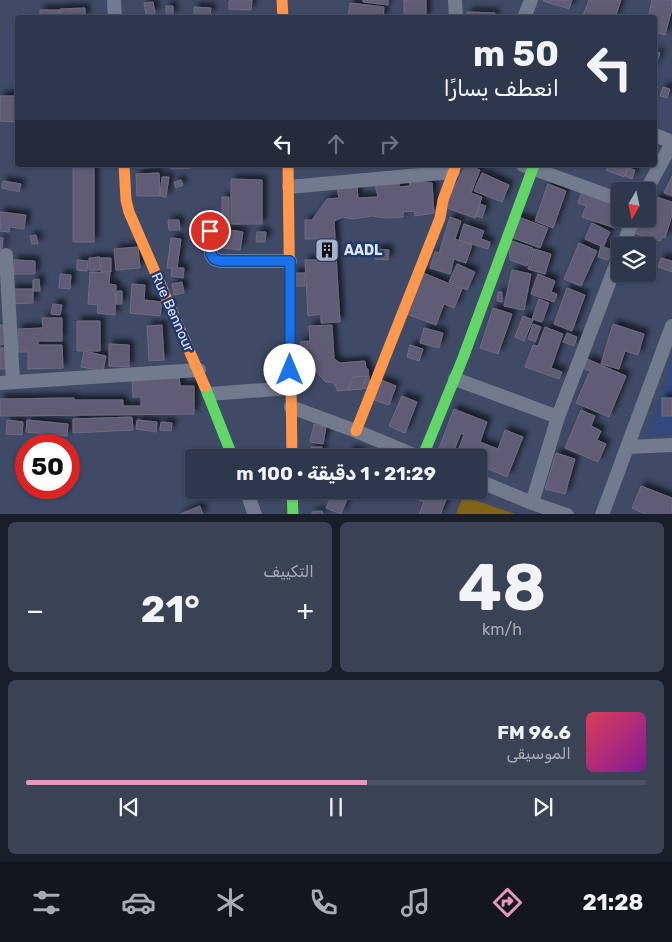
<!DOCTYPE html>
<html lang="ar">
<meta charset="utf-8">
<style>
body{margin:0;font-family:Rubik,"Noto Naskh Arabic",sans-serif;background:#3a4356;color:#f1f3f6;direction:rtl;height:100vh;display:flex;flex-direction:column;font-size:19px;white-space:nowrap}
*{box-sizing:border-box;margin:0}
p{font-size:16px;color:#a7acb5}
.icon{flex:none;width:28px;height:28px;fill:none;stroke:currentColor;stroke-width:2;stroke-linecap:round;stroke-linejoin:round}
.map{position:relative;height:514px;overflow:hidden;direction:ltr}
.sheet{display:flex;flex-direction:column;gap:8px;padding:8px;background:#191f2a;flex:1}
.sheet>*{flex:none}
.banner{position:absolute;left:15px;top:15px;width:642px;height:152px;border-radius:5px;box-shadow:0 1px 4px #0004,0 0 0 1px #495264;direction:rtl;background:#2e384c;color:#f1f3f6;overflow:hidden}
.needle{width:32px;rotate:189deg}
.buttons{position:absolute;left:611px;top:182px;display:grid;gap:10px}
.buttons a{display:grid;place-items:center;width:45px;height:45px;border-radius:5px;background:#2e384c;box-shadow:0 1px 4px #0004,0 0 0 1px #495264;font-size:25px}
.speed{position:absolute;left:15px;top:434px;display:flex;gap:10px;font-size:25px;font-weight:700;text-align:center}
.speed>*{display:grid;place-content:center;width:65px;height:65px;border-radius:50%;background:#2e384c;box-shadow:0 1px 4px #0004,0 0 0 1px #495264;line-height:1}
.speed .limit{border:8px solid #d22;background:#fff;color:#111}
.pin{position:absolute;display:grid;place-items:center;width:42px;height:42px;color:#fff;margin:-21px;border:2px solid #fff;border-radius:50%;box-shadow:0 1px 5px #0007}
.me{position:absolute;width:55px;margin:-28px;rotate:0deg;stroke-linejoin:round;filter:drop-shadow(0 0 4px #0008)}
.turn{display:flex;align-items:center;gap:18px;height:105px;padding:0 15px;font-size:22px}
.turn .icon{width:65px;height:65px;stroke-width:2.5}
.turn b{display:block;font-size:35px;line-height:42px}
.lanes{display:flex;align-items:center;height:48px;padding:0 15px;background:#0003;justify-content:center;gap:25px;direction:ltr}
.lanes .off{opacity:.35}
.big{font-size:38px;font-weight:700;line-height:1.1}
.sheet .tile{flex:1;display:flex;flex-direction:column;justify-content:center;gap:8px;min-width:0;padding:0 18px;border-radius:8px;background:#3a4356}
.sheet .dial{align-items:center;gap:0}
.dial b{font-size:65px;line-height:1}
.song{display:flex;align-items:center;gap:15px}
.cover{width:60px;height:60px;border-radius:8px;background:linear-gradient(135deg,hsl(350 70% 55%),hsl(290 70% 35%))}
.played{height:5px;border-radius:2px;background:linear-gradient(90deg,#e797bd 55%,#495264 55%)}
.keys{display:flex;justify-content:space-around;direction:ltr}
.heat{display:flex;justify-content:space-between;align-items:center;font-size:28px;direction:ltr}
.sheet .tiles{flex:1;display:grid;gap:8px;grid-template-columns:1fr 1fr}
.tile:last-child{grid-column:span 2}
.trip{position:absolute;left:185px;top:449px;width:302px;height:50px;border-radius:5px;background:#2e384c;box-shadow:0 1px 4px #0004,0 0 0 1px #495264;font-weight:700;line-height:50px;text-align:center;direction:rtl}
.menu{display:flex;height:80px;justify-content:space-around;align-items:center;background:#12161e;color:#a7acb5}
.menu .icon{width:35px;height:35px}
.menu .current{color:#e797bd}
.menu b{font-size:22px;color:#f1f3f6}
.map>svg:first-child{display:block}
.built{fill:#344a7e}
.green{fill:#816418}
.building{fill:#615b74;stroke:#6e6c80;filter:url(#shadow)}
.lines{fill:none;stroke-linecap:round;stroke-linejoin:round}
.street{stroke:#727a8d;stroke-width:14}
.fast{stroke:#63d668;stroke-width:11}
.slow{stroke:#ff974d;stroke-width:11}
.route-casing{stroke:#114b97;stroke-width:12}
.route{stroke:#1a73e8;stroke-width:9}
.labels{text-anchor:middle;stroke-width:5;stroke-linejoin:round;paint-order:stroke}
.poi-label{font-size:14px;font-weight:bold;fill:#dee7f9;stroke:#24396a;text-anchor:start}
.street-label{font-size:14px;fill:#dee7f9;stroke:#24396a}
</style>
<div class="map">
<svg width="672" height="515" viewBox="0 0 672 515">
<defs>
<filter id="shadow"><feDropShadow dx="4.5" dy="-4.5" stdDeviation="2.5" flood-color="#0009"/></filter>
</defs>
<rect width="100%" height="100%" fill="#3e4a66"/>
<!-- built -->
<path class="built" d="M672,362V435L646,436Z"/>
<!-- green -->
<path class="green" d="M463,496L515,514H456Z"/>
<!-- building -->
<path class="building" d="M231,0H252L251,10L229,9V1Z
M363,0H388V5L363,2Z
M404,0H426V18H404Z
M544,0H572L569,9L543,1Z
M589,0H621L615,18H582Z
M652,0H672V9L665,35L655,32V18H648Z
M153,2L155,13L146,14L144,3Z
M350,3L384,7L383,18H348Z
M166,6H173V16H166Z
M194,7L211,8L210,15L194,14Z
M85,8V18H60V9Z
M40,10H59V18H40Z
M467,12L495,13V18H467Z
M655,52L660,53L655,68Z
M663,87L670,89L667,98L660,96Z
M0,96H18V122L0,121Z
M73,165H94V242H73Z
M137,165H164V167L137,168Z
M170,165H190L191,168L171,169Z
M466,165L480,170L471,193L482,197L475,218L444,207Z
M608,165H628L624,177L606,170Z
M628,168L635,170L632,179L625,176Z
M159,173L160,196H137L136,174Z
M482,173L509,185L502,202L474,191Z
M672,176V196L664,193Z
M162,177H169L166,197L160,196Z
M231,179L262,180V224H231Z
M181,180L183,185L176,188L174,182Z
M3,181L21,184L19,192L2,188Z
M409,181L432,183L434,213L415,216L414,211L403,212V217L386,218L372,216L352,219L343,217L334,221L340,322L321,323V314L308,316L305,260H318V239H305V220H312L327,199L339,198L337,187H357L358,198L378,197L375,184L399,182V187L410,186Z
M548,184L566,191L553,228L535,221Z
M582,191L620,206V213L615,228L582,217L586,206L578,203Z
M222,197H229V223H222Z
M656,197L672,202V215L665,238L662,237L660,241L633,233L638,219H648V214L651,215Z
M480,204L486,206L482,218L476,216Z
M0,212L26,215L24,229L10,227L9,232L0,231Z
M516,216L548,228L540,248L508,236Z
M450,217L461,221L455,239L472,245L466,263L454,259L450,274L430,268L435,252L439,253Z
M168,220H179L180,230H169Z
M592,223L610,232L603,247L585,239Z
M464,224L484,231L481,239L490,242L488,249L459,240Z
M224,229L243,232L240,250L222,248Z
M257,232H266L265,242H256Z
M36,235L38,244H32L30,236Z
M0,238H3L1,257H0Z
M171,238L181,239L177,268H184L183,278L171,276L172,268H167Z
M509,240L533,248L527,266L510,260Z
M579,243L597,251L581,286L564,279Z
M601,246L612,250L608,260L598,257Z
M138,247L140,268L116,270L114,249Z
M376,249L389,250L388,260L375,259Z
M534,249L551,254L545,274L528,269Z
M100,257V270H89V258Z
M101,258H111V272H101Z
M661,258L672,261V272L658,267Z
M14,260L35,261V274H14Z
M77,260L88,261L87,271L77,270Z
M457,264L475,272L467,290L449,282Z
M512,270L531,274L524,310L504,306Z
M90,272L110,273L109,284L116,285L115,315L97,313L98,305L88,304Z
M421,272L462,289L454,308L444,304L436,325L404,313Z
M293,273H305V286H293Z
M60,274L71,275L70,289L59,288Z
M538,274L555,281L551,292L557,294L554,302L531,294Z
M39,279L40,291H33V280Z
M182,282L184,293L174,295L172,284Z
M132,284L145,285L144,300L162,302L160,316L130,313Z
M567,288L585,295L572,331L554,324Z
M11,289H33V303L11,304Z
M117,291H122V304H116Z
M498,292H502V302L497,301Z
M539,299L549,303L542,322L532,319Z
M53,304L62,305L60,315L51,314Z
M493,308L512,314L498,354L480,348Z
M523,316L533,320L524,341L515,337Z
M42,318H62V341H38V345H62L63,368L28,369V352H18V329L43,328Z
M77,321H100V351H77Z
M533,324L541,327L535,342L528,339Z
M613,324L644,334L638,355L625,351L619,369L601,364Z
M0,325H3L6,344L0,345Z
M162,325L164,360L149,361L147,326Z
M332,325L334,359L340,363L365,361L366,369H368L370,388L337,391V388L332,382H326L315,371V366L301,364L300,342L310,341L309,326Z
M545,327L563,334L551,368L562,372L559,379L525,367L533,345L538,346Z
M424,328L443,333L439,348L420,343Z
M567,333L577,337L574,346L563,342Z
M109,344L129,345V367L109,366Z
M410,345L423,349L419,361L407,357Z
M0,348H5V369H0Z
M84,351L106,356L103,371L81,367Z
M587,359L626,376L609,417L576,403L590,371L583,368Z
M132,375H179L180,386H194V414L0,416V399L74,398V400H123V406H141V397H133Z
M367,376L362,389L348,390L353,377Z
M381,380L396,386L389,405L374,400Z
M402,396L417,402L405,433L389,426Z
M662,398H672V416H662Z
M454,409L487,422L480,442L498,449L505,430L523,437L507,477L479,465V458H460L456,456L464,435L461,433L453,453L439,448Z
M581,410L595,416L591,426L601,431L597,440L606,444L598,462L565,448Z
M132,417L133,430L73,433V419Z
M7,420L23,422L22,435L6,434Z
M27,420L68,424L67,436L26,432Z
M137,420L157,422L156,432L136,429Z
M161,422L172,423L171,431L160,430Z
M314,424L326,427L323,444L310,442Z
M311,447H322V457H311Z
M351,449L372,458H347Z
M556,453L575,459L565,494L545,489Z
M641,486L672,498V515H647L632,508Z
M334,490H351L341,514L326,508Z
M397,490H450L440,515H419L424,502Z
M200,506L203,515H178Z
M322,511L323,515H312V512Z"/>
<g class="lines">
<!-- street -->
<path class="street" d="M114,0L115,18
M455,0L456,18
M524,18L531,0
M655,135L672,142
M523,165L620,200
M289,187L453,172
M646,191L672,143
M210,231L211,254L214,259L220,261H290
M623,246L633,219
M6,255L13,382
M455,379L558,417
M0,383L199,370
M209,394L291,388
M291,407L356,431L421,458
M627,447L672,445
M479,481L532,503L567,515
M246,490L255,515
M532,503L558,417L620,254
M602,515L672,326"/>
<!-- fast -->
<path class="fast" d="M205,387L233,458
M422,458L463,358L534,165
M292,490L293,515"/>
<!-- slow -->
<path class="slow" d="M282,0L283,18
M124,165L126,200L129,212L205,387
M288,165L292,458
M356,431L440,218L443,200L456,165"/>
</g>
<g class="lines">
<!-- route casing -->
<g class="route-casing">
<path id="route" d="M210,231L211,254L214,259L220,261H290V370"/>
</g>
<!-- route -->
<use href="#route" class="route"/>
</g>
<!-- icons -->
<defs>
<g id="building-square" transform="scale(1.25)"><rect x="-9" y="-9" width="18" height="18" rx="4" fill="#a6b0c6" stroke="#24396a"/><path d="M-4-6H4V6H1V3H-1V6H-4ZM-2.5-4.3h1.7v1.8h-1.7ZM.8-4.3h1.7v1.8H.8ZM-2.5-1h1.7V.8h-1.7ZM.8-1h1.7V.8H.8Z" fill="#111"/></g>
</defs>
<g fill-rule="evenodd">
<use href="#building-square" x="327" y="250"/>
</g>
<g class="labels">
<!-- poi labels -->
<g class="poi-label">
<text x="344" y="255">AADL</text>
</g>
<!-- street labels -->
<g class="street-label">
<text transform="translate(173 312) rotate(66)" y="5">Rue Bennour</text>
</g>
</g>
</svg>
<div class="buttons">
<a><svg class="needle" viewBox="-14 -14 28 28"><path d="M0-13l5 13h-10z" fill="#e53935"/><path d="M0 13l5-13h-10z" fill="#a7acb5"/></svg></a>
<a><svg class="icon" aria-label="layers" viewBox="0 0 24 24"><path d="M12 4l9 5-9 5-9-5zM3 14l9 5 9-5"/></svg></a>
</div>
<div class="speed"><div class="limit">50</div></div>
<div class="pin" style="left:210px;top:231px;background:#d93025"><svg class="icon" aria-label="arrive" viewBox="0 0 24 24"><path d="M6 21V4h12l-3 4 3 4H6"/></svg></div>
<svg class="me" style="left:290px;top:370px" viewBox="-20 -20 40 40"><circle r="19" fill="#fff"/><path d="M0-13L10 11 0 6-10 11z" fill="#1a73e8"/></svg>
<div class="trip">21:29 · 1 دقيقة · 100 m</div>
<div class="banner">
<div class="turn"><svg class="icon" aria-label="left" viewBox="0 0 24 24"><path d="M17 20v-9H6M10 6l-5 5 5 5"/></svg><div><b>50 m</b>انعطف يسارًا</div></div>
<div class="lanes"><svg class="icon" aria-label="left" viewBox="0 0 24 24"><path d="M17 20v-9H6M10 6l-5 5 5 5"/></svg><svg class="icon off" aria-label="ahead" viewBox="0 0 24 24"><path d="M12 20V5M6 11l6-6 6 6"/></svg><svg class="icon off" aria-label="right" viewBox="0 0 24 24"><path d="M7 20v-9h11M14 6l5 5-5 5"/></svg></div>
</div>
</div>
<section class="sheet">
<div class="tiles">
<div class="tile dial"><b>48</b><p>km/h</p></div>
<div class="tile"><p>التكييف</p>
<div class="heat"><a>−</a><b class="big">21°</b><a>+</a></div>
</div>
<div class="tile">
<div class="song"><i class="cover"></i><div><b>96.6 FM</b><p>الموسيقى</p></div></div>
<div class="played"></div>
<div class="keys"><svg class="icon" aria-label="previous" viewBox="0 0 24 24"><path d="M18 5L8 12l10 7zM5 5v14"/></svg><svg class="icon" aria-label="pause" viewBox="0 0 24 24"><path d="M8 5v14M16 5v14"/></svg><svg class="icon" aria-label="next" viewBox="0 0 24 24"><path d="M6 5l10 7-10 7zM19 5v14"/></svg></div>
</div>
</div>
</section>
<nav class="menu">
<b>21:28</b>
<svg class="icon current" aria-label="directions" viewBox="0 0 24 24"><path d="M12 3l9 9-9 9-9-9zM9 14v-3h6M13 9l2 2-2 2"/></svg>
<svg class="icon" aria-label="music" viewBox="0 0 24 24"><path d="M9 18V5l10-2v13"/><circle cx="6" cy="18" r="3"/><circle cx="16" cy="16" r="3"/></svg>
<svg class="icon" aria-label="phone" viewBox="0 0 24 24"><path d="M5 4h4l2 5-3 2q2 4 5 5l2-3 5 2v4C11 20 4 13 5 4z"/></svg>
<svg class="icon" aria-label="climate" viewBox="0 0 24 24"><path d="M12 3v18M4 7l16 10M4 17L20 7"/></svg>
<svg class="icon" aria-label="car" viewBox="0 0 24 24"><path d="M5 17H2v-5l4-1 3-4h7l3 4 3 1v5h-3M9 17h6M6 11h13"/><circle cx="7" cy="17" r="2"/><circle cx="17" cy="17" r="2"/></svg>
<svg class="icon" aria-label="filters" viewBox="0 0 24 24"><path d="M4 7h16M4 17h16"/><circle cx="9" cy="7" r="2"/><circle cx="15" cy="17" r="2"/></svg>
</nav>
